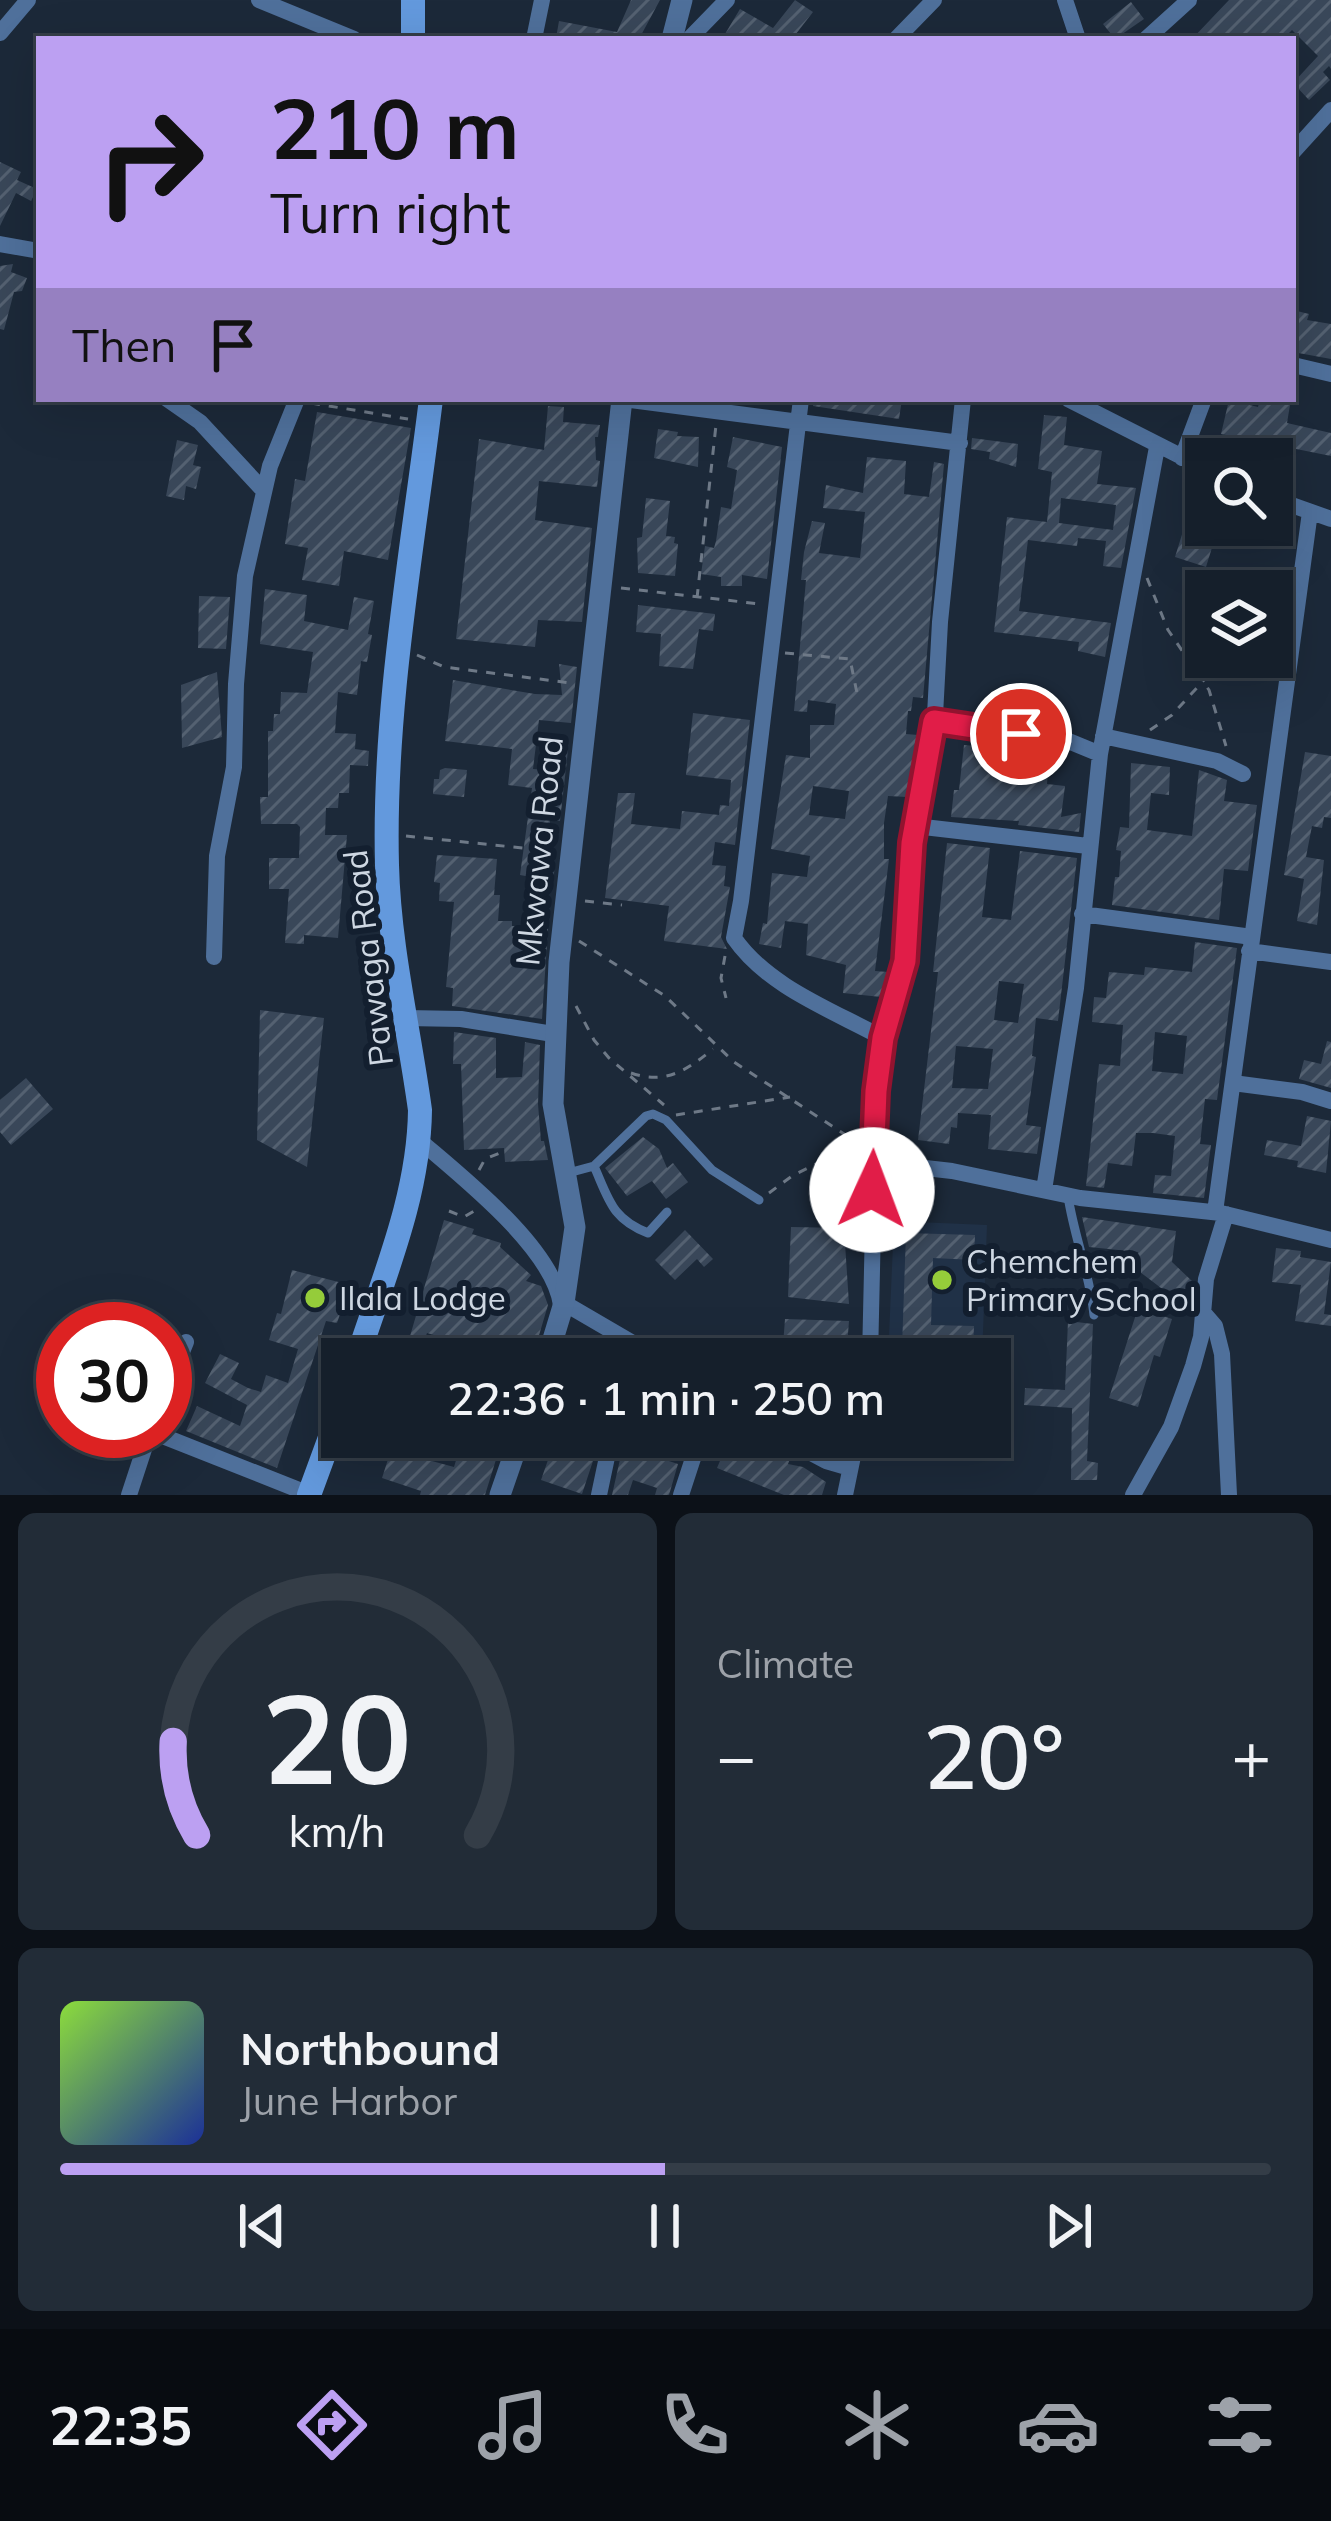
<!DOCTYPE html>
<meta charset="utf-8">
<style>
body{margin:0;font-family:Mulish,sans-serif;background:#222c37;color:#f1f3f6;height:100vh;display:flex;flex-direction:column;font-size:45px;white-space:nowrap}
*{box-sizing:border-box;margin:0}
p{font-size:39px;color:#9da2a9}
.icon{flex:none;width:66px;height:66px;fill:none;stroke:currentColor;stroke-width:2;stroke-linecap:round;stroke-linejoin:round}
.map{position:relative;height:1495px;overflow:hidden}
.panel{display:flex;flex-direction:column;gap:18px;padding:18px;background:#0c1118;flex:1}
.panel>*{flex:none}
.guide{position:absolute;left:36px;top:36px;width:1260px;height:366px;border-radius:0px;box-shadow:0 12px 48px #0002,0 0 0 3px #343d47;background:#bca0f2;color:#111;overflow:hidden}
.fabs{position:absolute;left:1185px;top:438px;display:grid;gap:24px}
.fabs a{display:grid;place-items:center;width:108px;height:108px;border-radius:0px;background:#151f2b;box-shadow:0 12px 48px #0002,0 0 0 3px #343d47;font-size:60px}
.speed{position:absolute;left:36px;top:1302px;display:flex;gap:24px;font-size:60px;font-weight:700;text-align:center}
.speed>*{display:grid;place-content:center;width:156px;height:156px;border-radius:50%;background:#151f2b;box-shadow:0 12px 48px #0002,0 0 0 3px #343d47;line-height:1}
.speed .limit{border:18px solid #d22;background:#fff;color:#111}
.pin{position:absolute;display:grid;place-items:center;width:102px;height:102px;color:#fff;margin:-51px;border:6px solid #fff;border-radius:50%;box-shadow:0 3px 12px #0007}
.me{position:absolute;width:132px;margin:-66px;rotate:2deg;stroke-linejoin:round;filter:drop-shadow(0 0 9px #0008)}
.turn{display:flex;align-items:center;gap:42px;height:252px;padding:0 36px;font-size:54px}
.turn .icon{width:156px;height:156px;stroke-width:2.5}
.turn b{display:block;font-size:84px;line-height:102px}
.then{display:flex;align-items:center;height:114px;padding:0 36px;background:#0003;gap:24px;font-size:45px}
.big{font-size:90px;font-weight:600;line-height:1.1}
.panel .tile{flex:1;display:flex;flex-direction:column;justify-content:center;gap:18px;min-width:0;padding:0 42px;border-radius:18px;background:#222c37}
.panel .dial{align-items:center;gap:0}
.dial svg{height:312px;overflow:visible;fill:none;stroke:#343d47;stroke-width:7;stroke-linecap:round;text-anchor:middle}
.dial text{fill:#f1f3f6;stroke:none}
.song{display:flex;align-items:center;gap:36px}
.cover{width:144px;height:144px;border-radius:18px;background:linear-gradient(135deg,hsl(90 70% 55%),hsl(230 70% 35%))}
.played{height:12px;border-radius:6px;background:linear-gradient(90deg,#bca0f2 50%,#343d47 50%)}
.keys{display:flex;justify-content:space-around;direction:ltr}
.heat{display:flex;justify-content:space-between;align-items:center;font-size:66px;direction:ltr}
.panel .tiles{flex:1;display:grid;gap:18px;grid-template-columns:1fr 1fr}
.tile:last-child{grid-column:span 2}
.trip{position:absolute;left:321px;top:1338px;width:690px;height:120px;border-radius:0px;background:#151f2b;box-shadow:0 12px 48px #0002,0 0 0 3px #343d47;font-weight:600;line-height:120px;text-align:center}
.tab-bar{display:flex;height:192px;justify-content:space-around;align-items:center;background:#080c11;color:#9da2a9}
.tab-bar .icon{width:84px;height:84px}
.tab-bar .active{color:#bca0f2}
.tab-bar b{font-size:54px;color:#f1f3f6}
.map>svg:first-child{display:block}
.built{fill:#203147}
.building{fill:url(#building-hatch);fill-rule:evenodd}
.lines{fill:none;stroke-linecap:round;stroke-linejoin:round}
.path{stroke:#6e7987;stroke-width:3;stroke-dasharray:9 9;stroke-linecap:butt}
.service{stroke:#4f709b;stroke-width:9}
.minor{stroke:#4f709b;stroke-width:16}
.tertiary{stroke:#4f709b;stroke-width:21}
.secondary{stroke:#6399dd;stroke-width:24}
.route-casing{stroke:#92132f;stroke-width:30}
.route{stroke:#e11d48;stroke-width:21}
.poi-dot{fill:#95cc3a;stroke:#131f2f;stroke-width:4.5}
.labels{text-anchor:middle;stroke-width:12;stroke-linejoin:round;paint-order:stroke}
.street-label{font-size:33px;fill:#ced7e2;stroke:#131f2f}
.poi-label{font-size:33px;fill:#ced7e2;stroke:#131f2f;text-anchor:start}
</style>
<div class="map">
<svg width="1331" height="1495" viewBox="0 0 1331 1495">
<defs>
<pattern id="building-hatch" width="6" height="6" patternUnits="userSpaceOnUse" patternTransform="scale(3)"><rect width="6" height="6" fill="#394759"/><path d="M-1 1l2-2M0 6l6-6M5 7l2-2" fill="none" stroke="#546171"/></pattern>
</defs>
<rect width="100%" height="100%" fill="#1c2939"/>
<!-- built -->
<path class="built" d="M894,1221L987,1225L982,1359H888Z"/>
<!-- building -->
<path class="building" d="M631,0H660L639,39L556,38L559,21L617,32Z
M795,0L813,12L792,39H722L740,9L773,28Z
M1229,0H1331V69L1329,66L1323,72L1330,80L1309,100L1293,83L1318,56L1292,30L1283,39H1192Z
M1131,2L1144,19L1115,39L1103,24Z
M0,162L21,172L17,180L37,189L31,201L16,193L0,226Z
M13,264L11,272L27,278L22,291L14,292L4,330L0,329V266Z
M1293,310L1309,314L1307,320L1331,324V359L1293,352Z
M814,399H902L899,419L813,406Z
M1260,399H1291L1287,423L1331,433V456L1221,434L1229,400L1258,407Z
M548,406L564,407L563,422L600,425L598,437H595L596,460L600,461L597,487L539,481L535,520L592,528L582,622L538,620L535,647L456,639L479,439L544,450Z
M317,412L411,428L388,560L344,551L339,586L302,580L308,548L285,544L295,479L305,481Z
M1044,415L1067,417L1064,445L1102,451L1097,484L1136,488L1121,568L1103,566L1106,541L1078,538L1077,546L1028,540L1019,611L1111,623L1105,657L1078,651L1079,642L994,632L1007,517L1047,522L1052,472L1038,469ZM1061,498L1116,505L1113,530L1059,523Z
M658,429L678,432L677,436L699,437L698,467L654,458Z
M733,437L782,447L767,579L742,575V586H721V577L701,574L705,546L714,548L716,541L721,507L731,509L737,470L727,467Z
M972,438L1018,444L1016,467L989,459L990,452L971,449Z
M177,440L198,445L193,465L201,467L196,489L186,486L184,500L166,496Z
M867,457L906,461L904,494L929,497L934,462L944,464L923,698L913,697L911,711H908L906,734L918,735L907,797L888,796L884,823V859H889L875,971L888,972L881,997L843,993L846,965L806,955L808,924L785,921L781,948L759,944L763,923L767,924L772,873L807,877L810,856L771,849L786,755L810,758V725H834L836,704L808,700L807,712L794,711L806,580H801L804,552L812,521L825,523L819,553L860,558L865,512L823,508L826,485L863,493ZM813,786L849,791L845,819L809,815Z
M646,498L670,501L666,536L675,537L674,543L678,544L675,576L638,573L637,538L642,537Z
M1184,528L1215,538L1206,567L1175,557Z
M265,589L307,595L304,621L348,630L354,597L374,601L368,634L372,635L367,662L361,661L357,695L338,692L336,718L335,733L356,734L355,749L369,751L368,766L350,765L349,793H339L338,808H326L325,835H347L338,938L304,935V944L285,943L289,889H269V858H299L300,827L297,824H261L260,797H268V731H273L274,714H280L281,692L307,693L313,652L260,644Z
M199,596L230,597L226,649L198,648Z
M638,605L715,614L713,631L699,629L693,669L659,666L661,634L636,632Z
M559,664L577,667L571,723L539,720L533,769L556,771L557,761H563L564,749L568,750L560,821L550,820L548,837L540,838L539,860L555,865L553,881L520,875L532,788L508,785L512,749L445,741L453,680L535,694L562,695Z
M217,672L222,737L182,748L181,685Z
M693,713L750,720L735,845L715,842L712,865L726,866L724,886L730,887L721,937L727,949L664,941L669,906L605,898L618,793H635L631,824L680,829L682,811L719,815L720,805L729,806L731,780L686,775Z
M964,745L1025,750V755L1049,758L1047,784L1065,786L1061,817L1081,813L1079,832L1018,825L1019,821L951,817L954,790H959Z
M1305,752L1331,756V818L1324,817L1322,828L1312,826L1306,857L1324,860L1317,925L1297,921L1304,879L1284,875Z
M1131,763L1170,767L1169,795L1151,793L1147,830L1192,836L1199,770L1227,780L1224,801L1257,805L1248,871L1224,869L1219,920L1112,905L1115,877H1119L1121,851L1116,850L1120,827L1129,828Z
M445,768L467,770L464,797L433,794L434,779H439L440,770Z
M947,843L990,848L982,917L1011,920L1020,851L1077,858L1058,1021L1036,1018L1032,1056L1036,1057L1026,1125L1041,1127L1037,1154L988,1149L991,1115L958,1113L957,1128L951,1127L949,1144L918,1140L938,972H933ZM999,981L1024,984L1018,1023L994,1020ZM956,1046L993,1049L988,1089L952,1088Z
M437,855L497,859L494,895H500L498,921H512V926L548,928L542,1019L452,1006L453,988L446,987L454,902L439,901L440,883L434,882Z
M1195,942L1237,948L1217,1100L1205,1099L1200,1144L1211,1145L1204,1198L1153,1193L1155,1175L1171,1176L1175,1136L1153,1133H1136L1132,1166L1108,1163L1104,1188L1086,1186L1099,1064L1120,1066L1123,1025L1092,1022L1094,997L1106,998L1109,972L1144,975L1145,967L1192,972ZM1155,1032L1187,1036L1183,1074L1152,1071Z
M260,1010L324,1018L307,1167L257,1140Z
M454,1032L496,1038V1078L522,1077L525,1042L540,1045L538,1104L541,1141H544L548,1160L505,1162L504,1148L464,1150L461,1064H453Z
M1327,1041L1331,1042V1088L1299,1079L1304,1060L1321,1064Z
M26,1078L53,1109L11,1145L0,1132V1100Z
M1307,1116L1331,1121L1326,1173L1297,1167L1298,1161L1264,1155L1267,1140L1301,1146Z
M643,1137L659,1149L667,1168L673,1163L688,1182L666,1199L652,1181L627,1196L605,1168Z
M1082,1217L1176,1231L1172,1262L1193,1282L1186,1289L1165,1291L1136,1269L1138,1252L1089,1247Z
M444,1220L474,1229L472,1234L501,1243L500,1247L531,1275L526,1281L541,1286L548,1305L532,1359H451L457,1342L427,1333L422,1347L408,1343Z
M791,1227L844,1228L849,1304L788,1297Z
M685,1230L713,1259L704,1267L697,1259L675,1280L655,1260Z
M906,1233L975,1235L974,1260L933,1258L931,1325L974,1326L973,1351L902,1348Z
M1276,1248L1301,1251L1300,1257L1331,1262L1324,1314L1331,1315V1326L1295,1321L1301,1285L1272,1282Z
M292,1270L350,1285L337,1323L326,1321L277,1468L186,1431L197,1406L240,1426L247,1405L205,1383L220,1354L239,1363L231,1379L248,1388L261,1392L266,1375L288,1383L298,1349L269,1340L277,1313L281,1314Z
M1138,1308L1172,1319L1160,1357L1154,1355L1138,1407L1109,1398Z
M785,1319L849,1321L846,1359H782Z
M1068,1321L1093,1324L1087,1461L1098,1463L1097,1480H1071L1072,1408L1024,1405L1025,1388L1065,1390Z
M463,1437H503L485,1495H420L421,1491L382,1478L391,1450L454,1467Z
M556,1437H563L567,1446L593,1461L582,1494L541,1480Z
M730,1437H751L790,1459L788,1464L803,1467L826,1482L822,1495H784L717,1468Z
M623,1446L678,1464L669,1495H655L657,1488L633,1480L628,1495H612Z"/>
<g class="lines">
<!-- path -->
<path class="path" d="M311,403L408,419
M1147,578L1168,630L1209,690L1226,746
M621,588L760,604
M697,598L716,425
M785,653L850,659L858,698
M417,655L444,667L571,683
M1150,730L1172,715L1225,657
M406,836L552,851
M585,901L622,905
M579,941L665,996L734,1062L861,1145
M725,956L721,978L726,998
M576,1006L594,1040L609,1058L664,1105
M631,1073C666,1085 687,1070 713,1049
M676,1115L790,1097
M479,1170L485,1159L500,1153
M769,1193L792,1176L854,1145
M449,1211L464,1217L474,1211"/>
<!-- service -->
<path class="service" d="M594,1166C609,1200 612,1219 648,1233L667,1212
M568,1173L594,1166L646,1116L653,1114L666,1120L712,1170L759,1200
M1068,1196C1074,1237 1090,1274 1094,1315"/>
<!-- minor -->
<path class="minor" d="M259,0L354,39
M1065,0L1078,39
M0,33L28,0
M534,39L542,0
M689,39L727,0
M896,39L934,0
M1146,39L1189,0
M1293,152L1331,110
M0,244L39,251
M1293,365L1331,374
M167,399L200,422L264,491
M623,399L960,443
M801,399L741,901L734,938C768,987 832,1010 883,1038
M1068,399L1206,469
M1182,458L1204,399
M1272,498L1331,519
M934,721L1066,740L1100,754
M1103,736L1217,761L1243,774
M915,826L1088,846
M1082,914L1252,937
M1249,951L1331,962
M214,957L217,856L234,767L236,684L245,576L270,466L297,399
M406,1018L461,1019L553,1034
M1233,1083L1302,1092L1331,1101
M419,1140C462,1177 553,1248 561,1305
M872,1162L952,1171L1080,1198L1221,1213L1331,1240
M1044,1190L1076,988L1100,754L1157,447
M1215,1212L1310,512
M564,1303L660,1359
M1202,1311L1215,1326L1222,1354L1229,1495
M870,1359L876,1092L883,1038L905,961L912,843L935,715L940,622L963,399
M165,1394L186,1342
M576,1437L593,1443L607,1457L599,1495
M781,1437L826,1461L850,1468
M129,1495L150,1431L309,1494
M681,1495L700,1437
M845,1495L857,1437
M1133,1495L1171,1427L1193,1366L1201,1337L1206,1279L1226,1214"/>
<!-- tertiary -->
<path class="tertiary" d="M672,39L682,0
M547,1359L564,1303L575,1227L553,1104L559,962L622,399
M500,1495L520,1437"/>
<!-- secondary -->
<path class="secondary" d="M413,0V39
M357,1359C383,1278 419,1197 420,1110C409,1029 389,947 387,865C383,710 412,553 431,399
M309,1495L342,1405"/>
</g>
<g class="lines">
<!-- route casing -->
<g class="route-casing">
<path id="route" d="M872,1190L876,1091L883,1038L905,961L912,843L934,721L1021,734"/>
</g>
<!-- route -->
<use href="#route" class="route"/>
</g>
<!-- markers -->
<g class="poi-dot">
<circle cx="942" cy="1280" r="12"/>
<circle cx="315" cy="1298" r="12"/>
</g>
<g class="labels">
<!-- street labels -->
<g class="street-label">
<text transform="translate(539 851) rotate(-84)" y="12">Mkwawa Road</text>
<text transform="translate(368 958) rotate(-97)" y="12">Pawaga Road</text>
</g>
<!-- poi labels -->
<g class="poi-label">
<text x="966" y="1273">Chemchem<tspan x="966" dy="38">Primary School</tspan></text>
<text x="339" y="1310">Ilala Lodge</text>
</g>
</g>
</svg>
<div class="fabs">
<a><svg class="icon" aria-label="search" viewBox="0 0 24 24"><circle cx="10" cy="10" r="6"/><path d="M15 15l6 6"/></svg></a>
<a><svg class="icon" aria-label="layers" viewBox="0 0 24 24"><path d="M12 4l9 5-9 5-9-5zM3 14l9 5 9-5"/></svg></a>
</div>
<div class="speed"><div class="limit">30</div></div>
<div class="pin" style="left:1021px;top:734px;background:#d93025"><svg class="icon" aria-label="arrive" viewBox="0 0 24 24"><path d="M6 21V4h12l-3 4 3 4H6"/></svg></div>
<svg class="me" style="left:872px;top:1190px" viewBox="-20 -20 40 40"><circle r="19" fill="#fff"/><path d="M0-13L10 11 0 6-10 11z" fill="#e11d48"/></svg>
<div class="trip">22:36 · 1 min · 250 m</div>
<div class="guide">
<div class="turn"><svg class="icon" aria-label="right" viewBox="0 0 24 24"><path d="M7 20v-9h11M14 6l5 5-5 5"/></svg><div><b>210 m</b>Turn right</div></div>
<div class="then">Then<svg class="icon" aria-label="arrive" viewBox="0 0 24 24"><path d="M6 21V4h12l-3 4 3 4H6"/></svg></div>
</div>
</div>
<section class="panel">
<div class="tiles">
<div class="tile dial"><svg viewBox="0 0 100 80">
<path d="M14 69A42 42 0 1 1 86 69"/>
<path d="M14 69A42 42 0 0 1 8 45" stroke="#bca0f2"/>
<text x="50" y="56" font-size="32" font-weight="700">20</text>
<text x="50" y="72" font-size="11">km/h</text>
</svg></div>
<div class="tile"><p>Climate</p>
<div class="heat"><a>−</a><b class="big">20°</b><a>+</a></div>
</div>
<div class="tile">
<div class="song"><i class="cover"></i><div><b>Northbound</b><p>June Harbor</p></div></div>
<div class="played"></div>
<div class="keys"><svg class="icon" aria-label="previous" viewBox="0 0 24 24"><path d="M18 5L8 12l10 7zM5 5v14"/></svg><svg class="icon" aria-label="pause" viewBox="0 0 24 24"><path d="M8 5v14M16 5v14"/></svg><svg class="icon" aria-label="next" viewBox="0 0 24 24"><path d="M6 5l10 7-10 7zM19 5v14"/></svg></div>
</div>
</div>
</section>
<nav class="tab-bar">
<b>22:35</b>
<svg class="icon active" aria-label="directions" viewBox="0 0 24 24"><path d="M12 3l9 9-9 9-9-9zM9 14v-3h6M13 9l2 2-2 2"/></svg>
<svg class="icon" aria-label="music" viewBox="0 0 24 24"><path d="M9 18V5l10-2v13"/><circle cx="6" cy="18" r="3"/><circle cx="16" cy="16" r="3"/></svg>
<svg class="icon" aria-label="phone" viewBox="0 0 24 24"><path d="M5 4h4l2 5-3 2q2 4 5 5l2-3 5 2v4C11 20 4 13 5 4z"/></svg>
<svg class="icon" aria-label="climate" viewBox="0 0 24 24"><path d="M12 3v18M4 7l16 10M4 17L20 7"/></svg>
<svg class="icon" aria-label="car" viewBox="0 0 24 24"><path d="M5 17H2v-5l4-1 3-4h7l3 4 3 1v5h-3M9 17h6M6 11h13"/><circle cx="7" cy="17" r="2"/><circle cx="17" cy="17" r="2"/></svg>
<svg class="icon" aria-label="filters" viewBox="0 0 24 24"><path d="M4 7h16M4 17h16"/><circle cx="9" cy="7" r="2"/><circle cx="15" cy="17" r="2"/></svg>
</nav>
